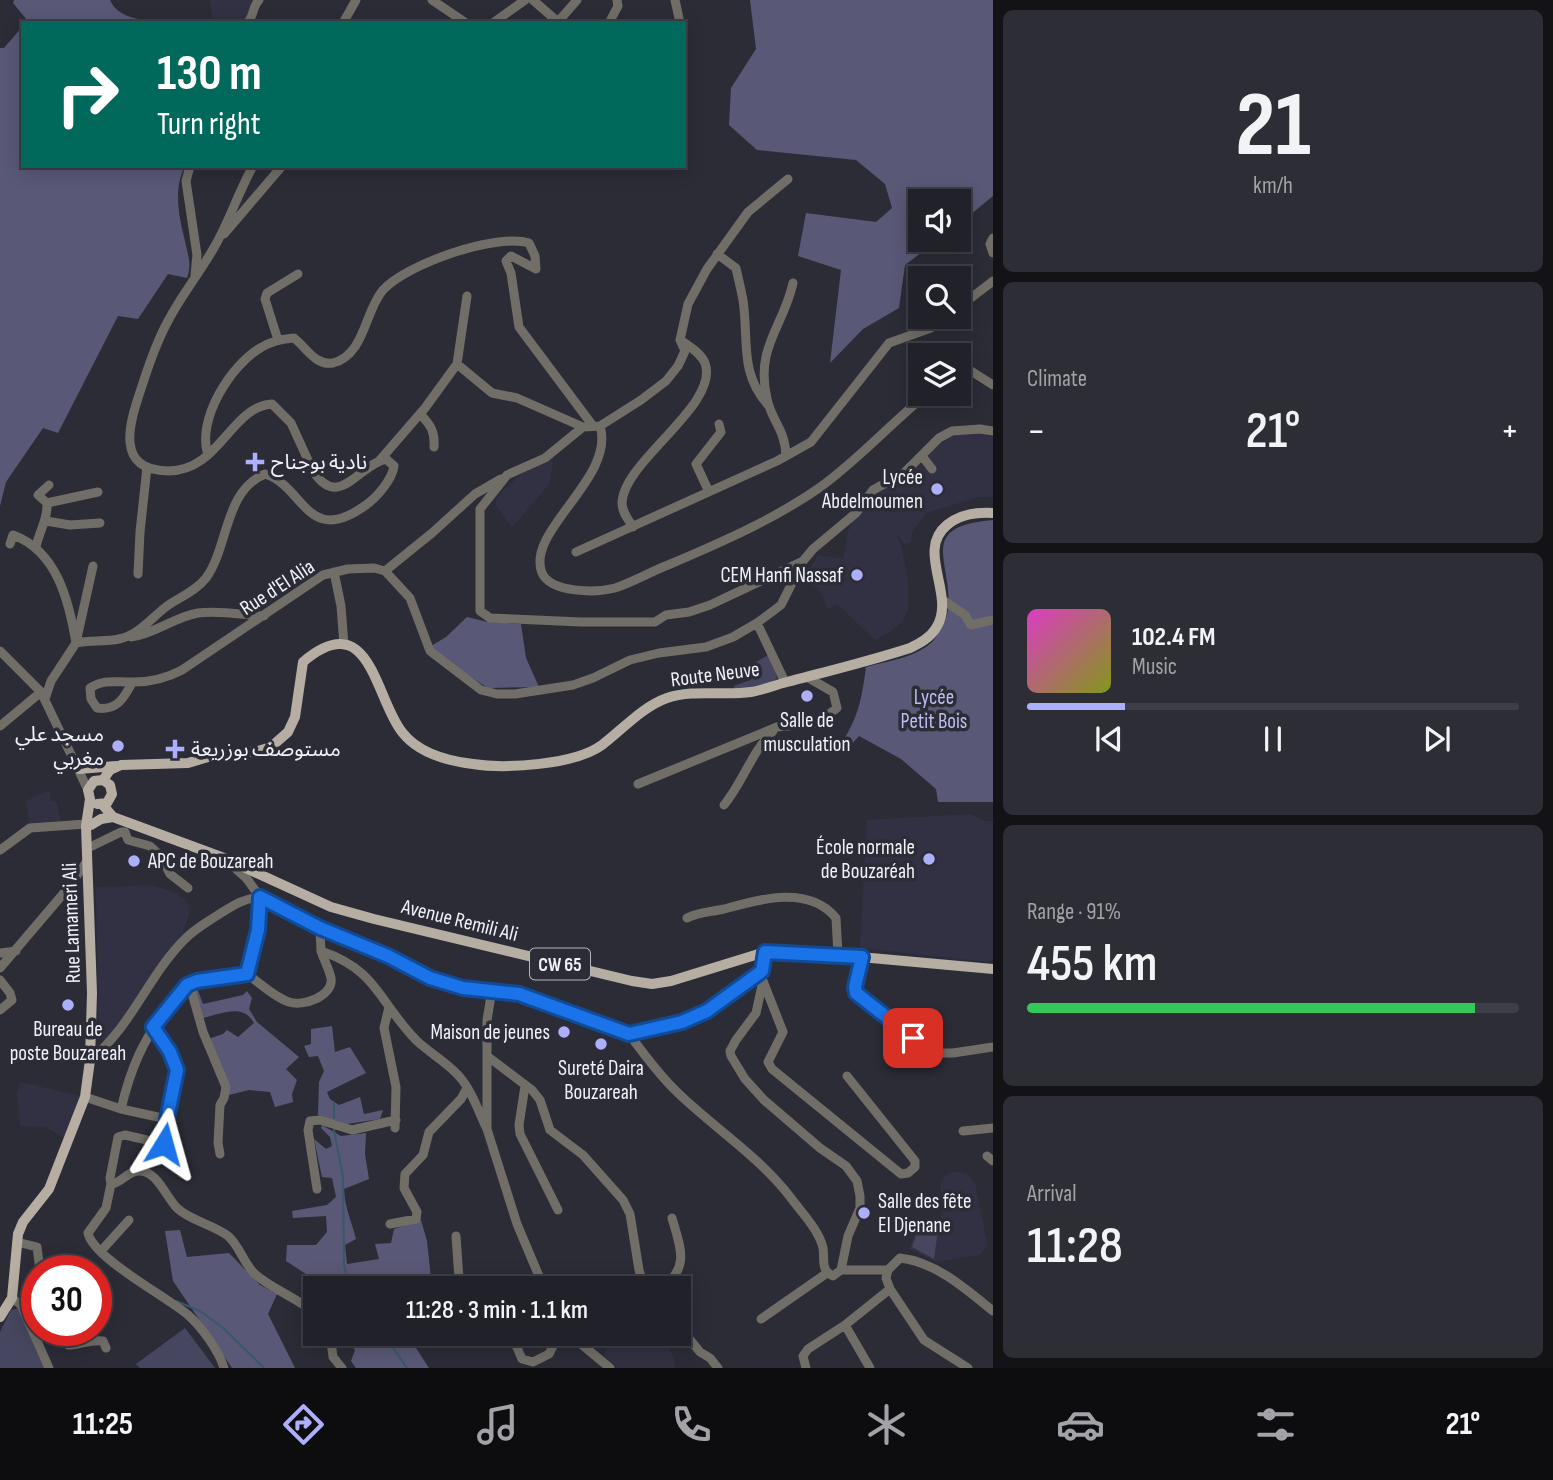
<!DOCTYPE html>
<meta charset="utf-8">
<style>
body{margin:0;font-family:"Sofia Sans Condensed","Noto Sans Arabic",sans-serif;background:#2d2e35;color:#f1f3f6;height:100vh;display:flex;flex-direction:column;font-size:26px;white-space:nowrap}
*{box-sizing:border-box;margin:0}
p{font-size:23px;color:#a2a3a8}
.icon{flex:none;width:38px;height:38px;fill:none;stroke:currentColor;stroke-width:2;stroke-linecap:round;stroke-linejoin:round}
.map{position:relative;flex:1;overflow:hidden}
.drawer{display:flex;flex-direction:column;gap:10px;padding:10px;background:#121217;width:560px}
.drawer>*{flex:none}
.hud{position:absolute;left:21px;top:21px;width:665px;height:147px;border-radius:0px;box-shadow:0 4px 18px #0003,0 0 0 2px #3e3e46;background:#00695c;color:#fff;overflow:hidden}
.fabs{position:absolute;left:908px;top:189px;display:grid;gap:14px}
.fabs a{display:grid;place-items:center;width:63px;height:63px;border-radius:0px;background:#212129;box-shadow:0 4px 18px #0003,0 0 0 2px #3e3e46;font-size:35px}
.speed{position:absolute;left:21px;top:1255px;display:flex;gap:14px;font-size:35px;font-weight:700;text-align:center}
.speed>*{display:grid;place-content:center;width:91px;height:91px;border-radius:50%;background:#212129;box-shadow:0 4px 18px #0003,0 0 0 2px #3e3e46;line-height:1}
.speed .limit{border:10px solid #d22;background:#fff;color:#111}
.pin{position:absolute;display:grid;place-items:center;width:60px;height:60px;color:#fff;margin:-30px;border-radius:14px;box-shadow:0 4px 10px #0006}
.me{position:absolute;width:77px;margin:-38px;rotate:8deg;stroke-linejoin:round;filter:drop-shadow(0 0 5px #0008)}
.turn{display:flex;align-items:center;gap:24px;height:147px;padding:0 21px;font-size:32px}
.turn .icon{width:91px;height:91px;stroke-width:2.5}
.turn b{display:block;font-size:49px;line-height:60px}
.big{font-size:52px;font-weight:600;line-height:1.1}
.drawer .card{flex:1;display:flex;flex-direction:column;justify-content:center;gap:10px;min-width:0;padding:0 24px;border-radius:10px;background:#2d2e35}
.drawer .dial{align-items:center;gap:0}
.dial b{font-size:91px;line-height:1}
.song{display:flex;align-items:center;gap:21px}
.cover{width:84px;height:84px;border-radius:10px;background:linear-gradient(135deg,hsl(310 70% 55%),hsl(70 70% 35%))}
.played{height:7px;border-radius:4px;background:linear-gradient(90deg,#acaffb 20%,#3e3e46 20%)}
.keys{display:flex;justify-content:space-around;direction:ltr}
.heat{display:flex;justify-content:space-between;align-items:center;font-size:38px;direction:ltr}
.charge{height:10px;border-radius:5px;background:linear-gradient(90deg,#34c759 91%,#3e3e46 0)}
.trip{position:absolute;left:303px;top:1276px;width:388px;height:70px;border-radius:0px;background:#212129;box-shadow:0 4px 18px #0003,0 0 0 2px #3e3e46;font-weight:600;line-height:70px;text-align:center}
.tab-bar{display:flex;height:112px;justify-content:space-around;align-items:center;background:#0d0d10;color:#a2a3a8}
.tab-bar .icon{width:49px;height:49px}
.tab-bar .selected{color:#acaffb}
.tab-bar b{font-size:32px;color:#f1f3f6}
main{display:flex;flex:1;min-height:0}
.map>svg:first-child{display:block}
.built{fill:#313143}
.green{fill:#464660}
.forest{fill:#595977}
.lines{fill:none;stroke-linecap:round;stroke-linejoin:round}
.stream{stroke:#39586a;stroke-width:2}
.minor{stroke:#716e68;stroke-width:9}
.major{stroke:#b6aea3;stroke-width:10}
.route-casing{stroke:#114b97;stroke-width:18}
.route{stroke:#1a73e8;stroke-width:12}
.poi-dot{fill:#acaffb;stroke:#2c2c37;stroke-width:2.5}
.labels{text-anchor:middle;stroke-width:7;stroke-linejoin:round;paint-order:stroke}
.shield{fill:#2c2c37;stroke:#b6b6bf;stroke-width:2}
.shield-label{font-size:19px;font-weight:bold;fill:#f1f1f9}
.poi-label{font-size:21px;fill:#f1f1f9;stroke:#2c2c37;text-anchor:end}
.street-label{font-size:21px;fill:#f1f1f9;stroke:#2c2c37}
.park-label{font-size:21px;fill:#bcbdf3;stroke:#2c2c37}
</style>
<main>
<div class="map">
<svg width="993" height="1368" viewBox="0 0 993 1368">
<rect width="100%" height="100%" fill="#2c2c37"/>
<!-- built -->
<path class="built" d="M210,0H255L247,17L242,23H213Z
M968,432L993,437V497H979L926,513L912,532L911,542L904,544L896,533L902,549L908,582V610L903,621L890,632L875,640L837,604L828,609L818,588L805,584L810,568L818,555L843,559L848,531L857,509L876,491L892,482L895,484L905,480L920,464L928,472L935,465L928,456L939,445L954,435Z
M553,458L550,483L512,528L495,504L499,494L528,468Z
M49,790L51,801H56L61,821L30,825L26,801Z
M970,814L985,821H993V960L987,962L860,948L867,820Z
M152,885L172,891L186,900L189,906V915L179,946L104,1049L98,1012L96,887Z
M20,1082L85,1097L70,1138L60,1136L46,1127L20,1126L17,1094Z
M950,1172L966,1173L975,1183L988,1246L979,1255L937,1262L909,1249L918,1223L941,1226V1180Z
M621,1334H657L661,1336L673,1356L676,1368H617L603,1354Z"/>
<!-- green -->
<path class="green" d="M768,655L776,673L777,679L753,688L734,691V686L750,680L746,668Z
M920,1224L938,1230L934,1259L912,1247Z
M19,1308L46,1368H0V1332L11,1310Z
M185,1328L215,1368H140L136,1364Z"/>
<!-- forest -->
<path class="forest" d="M14,0H110C120,24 157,20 179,23H25L27,20L13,3Z
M750,0H993V196L959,224V201H920V240H938L905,265L899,308L863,329L830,363L841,270L798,256L806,213L876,222L892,208L885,184L856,160L757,150L729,125L731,88L756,49Z
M23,26V166H185C173,189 179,217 185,241C188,256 192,264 187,278L168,274L138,319L118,316L58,433L43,428L6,482L0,506V48H4Z
M993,520V802H938L936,789L901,759L859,736L850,746L838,749C858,718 861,704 866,667C888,661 914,658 931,643C936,639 937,634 940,629C942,625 946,619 947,615C957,565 911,527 993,520Z
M467,617L488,622L521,624L526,658L539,687L488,688L444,660L431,646L446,637Z
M197,988L203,1004L243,995L247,991L252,998L249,1009L257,1022L299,1057L286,1069L297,1080L292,1094L293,1102L275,1107L270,1092L249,1090L229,1095L208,1039L223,1034L227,1030L238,1037L254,1023C243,1003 221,1014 203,1018L194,989Z
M332,1026L335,1052L350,1047L366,1073L327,1092L330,1099L339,1105L360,1097L364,1114L383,1110L380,1119L347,1124L318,1115L319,1082L324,1071L318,1056L309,1057L304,1046L311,1044V1029Z
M322,1125L341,1136L366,1133L365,1154L369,1179L344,1189C345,1209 351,1219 356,1239L345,1245L347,1264L379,1259L375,1244L391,1243L394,1229L421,1220L427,1241L432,1288H315V1297L306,1291L312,1278L286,1261L287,1245H316L327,1232L326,1216L293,1218L292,1211L327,1205L336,1197L332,1178L322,1177L314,1139L326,1149L332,1146L330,1137L321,1128Z
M180,1230L187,1257L229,1253L260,1285L277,1294L268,1314L295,1368H232L173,1281L165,1231Z
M343,1334H407L429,1368H356L351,1361L355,1350Z"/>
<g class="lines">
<!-- stream -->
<path class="stream" d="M334,1103V1118
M334,1130L343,1177L344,1264L349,1288
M176,1301L200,1311L222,1327L264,1368
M372,1334L394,1349L407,1368"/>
<!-- minor -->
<path class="minor" d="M432,0L466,23
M533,0L558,22
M675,0L680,23
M247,23C254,17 252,7 259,0
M343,23L356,0
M493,23L525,0
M557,23L577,0
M609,23L618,6L617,0
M190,166L186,181L197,255L195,275
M224,234L282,166
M993,238L990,244L993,253
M717,254L736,268C738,278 741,289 743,300C749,341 739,372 768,405
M959,307L993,281
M278,340L265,299L267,293L298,274
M457,364L467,296
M959,373L971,371L993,385
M420,414C431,425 435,432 434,447
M600,426C616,478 525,531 542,573C551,593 596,593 615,588C633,582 650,572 668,565C720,543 773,520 819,488C857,461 890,424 927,394
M583,427L545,458L507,475L480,509V611L490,618L581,622H655L666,615L689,612L710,605L803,561
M208,455C196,420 231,364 262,347C272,341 282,339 294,338C306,347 315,366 333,363C365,355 365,310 383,290C407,264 495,233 529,243L535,256L536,269L511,256L506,261L511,273L519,327L593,426
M786,456C785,428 772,422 767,399C755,347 783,328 793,283
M922,456L932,469
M380,460L425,408L457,364L492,393L517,398L583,427L600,426L641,400L666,381L678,366L685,351L680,340L688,304L707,269L748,212L788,179
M709,492L696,464L721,432L719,424
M47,503L98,492
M46,521L70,525L100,523
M633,527C628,519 622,512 622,503C623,461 720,405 705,363C701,353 690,347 682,341
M10,544L13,535C57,551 69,601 76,643
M36,547C39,531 48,520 47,503L38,495L49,485
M576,552L777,461L811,442L889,343L931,328L945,317
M385,571L432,533L475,494L501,479
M334,572L341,606L344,645
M138,574L140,532L147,467
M943,600L965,615L971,625L993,620
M757,623L785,682
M131,637C155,634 174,617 198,613C219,610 244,615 264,616
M77,638L93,566
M0,651L41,692L88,790
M132,683C124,698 117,711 97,708L91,699L90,688C105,678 117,683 134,682C150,682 167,678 182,670L323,575L348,569L374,568L385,571L410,598L430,651L481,690L497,694H515L573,685L593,678L630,660L659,653L706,647L733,637L757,623L781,605L803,561L813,549L856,513L873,490L904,473L939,438L952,431L980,429L993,431
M45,699L51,681L76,643C90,640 105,642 119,639C139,635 151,618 167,606C180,597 196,591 206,578C229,546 224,491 265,474C305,486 306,548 366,505C377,497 392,480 394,466L386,459C358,465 339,511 313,471L291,423L272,404C230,407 220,471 168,471C112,470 131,419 142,386C149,364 157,341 168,321C182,294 202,270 216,244C230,219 239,191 253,166
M0,726L41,692
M638,784L777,727L817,723L837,708L833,692L807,677
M724,805C743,782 751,753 773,731
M88,848L121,832H125L128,840L150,846L161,856L170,874L188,888
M0,850L30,828L86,824
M228,862L247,879L260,897L320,928L388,956L430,978L463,988L519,994L629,1034L682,1022L707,1011L762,971L765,952
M687,918C699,912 711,912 724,909C760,899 809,885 836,918L838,955
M320,928L321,951C378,970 379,1003 417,1041C430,1053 446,1062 458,1075C471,1089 478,1110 486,1127
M0,953L16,951
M862,957L855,987L856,993L928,1048L942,1053H953L993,1047
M0,968L69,887L87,861
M0,980L10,993L12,1000L0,1010
M763,981L783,1032L768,1062L772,1069L901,1174L908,1173L915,1167V1161L847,1076
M763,981L756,1013L736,1040L730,1051L731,1056L745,1079L764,1100L820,1148L846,1166L857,1181L860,1196V1208L848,1236L841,1270
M189,983L203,1032L226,1087L224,1098L220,1105L218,1143L220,1154
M492,990L487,1020V1129L517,1224L544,1288
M389,1007L384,1028L396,1087L395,1128
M629,1034C644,1054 658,1074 677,1092C714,1128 759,1156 791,1198C802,1213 819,1230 823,1248C825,1259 820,1270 833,1276L841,1270H888
M487,1056L532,1090L540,1100L550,1130L583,1155L623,1200L630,1214L639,1270L643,1283L648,1288
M90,1060C131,1028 149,974 186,938C196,928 209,921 221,913C234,905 245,898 260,897L258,930L247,974
M525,1086L519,1125L520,1134L558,1210
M85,1097L121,1109L167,1119L178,1070L170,1051L153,1027
M121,1109C131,1067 143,1040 169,1006C176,997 182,986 192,982C208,976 230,976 247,974C260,983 274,997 289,1002C303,1007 334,996 331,978C329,969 324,960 321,951
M167,1119L168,1138L164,1144L125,1135L118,1137L110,1178L111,1184C122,1183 128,1170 140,1171C157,1171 166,1197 177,1208C189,1220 214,1225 228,1236C240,1246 244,1265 256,1275C274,1290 297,1298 315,1313
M963,1131L993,1128
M987,1156L993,1161
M111,1184L106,1208L88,1233C93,1258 167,1297 188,1315C201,1326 219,1351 224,1368
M317,1189L308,1130L310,1121L320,1120L352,1130L396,1120
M390,1224L416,1219L417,1212L404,1188L405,1174L423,1155L429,1132L461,1099L467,1088
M456,1236L459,1279L470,1288
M17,1242L37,1247L40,1270
M101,1251L129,1220
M633,1288L643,1283
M661,1288C691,1268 680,1247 672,1218
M12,1298L21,1305L49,1368
M761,1319L827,1273
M845,1325L870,1368
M679,1326L700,1352L710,1358L718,1368
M60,1330L68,1345C80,1345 90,1339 103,1341L106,1348
M330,1334L333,1357L342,1368
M511,1334L522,1359L533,1362L549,1354L559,1334
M569,1334L610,1368
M806,1368L803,1356L808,1349L845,1325L890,1289
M968,1368L924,1340L890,1289L886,1278L888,1270L900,1258C936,1262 966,1289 993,1311"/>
<!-- major -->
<path class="major" d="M79,769L116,766
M103,780L110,770L121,765L188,763L218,754L258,751L271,747L288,732L295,717L303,662C370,605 375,698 402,732C418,753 448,761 473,764C505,769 575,765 602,745C623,729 642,707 667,698C693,689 724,696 751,692C763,690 775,685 787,682C829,671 870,661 910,648C920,643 930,638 936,628C957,596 915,551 947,525C960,514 976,512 993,513
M97,804L107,803L112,794L110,785L103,780
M102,804L113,817L224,858L331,907L374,919L632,981L652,984L671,981L765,952L838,955L993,969
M91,825L101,819L113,817
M0,1317L12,1298L18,1234L23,1222L49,1189L85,1097L90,1060L92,993L86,826L90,799L88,790L94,781L103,780"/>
</g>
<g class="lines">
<!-- route casing -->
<g class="route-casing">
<path id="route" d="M164,1144L167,1142V1119L177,1070L170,1052L153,1027L187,985L197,981L247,974L258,930L260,897L320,928L388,956L430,978L463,988L519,994L629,1034L682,1022L707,1011L762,971L765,952L862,957L855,987L856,993L913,1038"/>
</g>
<!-- route -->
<use href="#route" class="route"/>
</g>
<!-- markers -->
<g class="poi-dot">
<path d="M251.5 451.5h7v7h7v7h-7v7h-7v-7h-7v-7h7z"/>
<circle cx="937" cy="489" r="7"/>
<circle cx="857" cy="575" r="7"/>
<circle cx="807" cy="696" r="7"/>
<circle cx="118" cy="746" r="7"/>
<path d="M171.5 738.5h7v7h7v7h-7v7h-7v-7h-7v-7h7z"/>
<circle cx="929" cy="859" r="7"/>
<circle cx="134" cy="861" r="7"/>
<circle cx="68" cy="1005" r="7"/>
<circle cx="564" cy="1032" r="7"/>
<circle cx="601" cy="1044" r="7"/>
<circle cx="864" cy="1213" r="7"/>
</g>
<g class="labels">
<!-- shield labels -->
<rect class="shield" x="530" y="948.5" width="60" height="31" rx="5"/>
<g class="shield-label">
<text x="560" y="971">CW 65</text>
</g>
<!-- poi labels -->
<g class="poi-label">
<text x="271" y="469" text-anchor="start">نادية بوجناح</text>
<text x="923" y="484">Lycée<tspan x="923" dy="24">Abdelmoumen</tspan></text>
<text x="843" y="582">CEM Hanfi Nassaf</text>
<text x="807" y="727" text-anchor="middle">Salle de<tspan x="807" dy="24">musculation</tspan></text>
<text x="104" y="741">مسجد علي<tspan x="104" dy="24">مغربي</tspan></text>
<text x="191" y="756" text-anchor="start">مستوصف بوزريعة</text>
<text x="915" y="854">École normale<tspan x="915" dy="24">de Bouzaréah</tspan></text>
<text x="148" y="868" text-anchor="start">APC de Bouzareah</text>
<text x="68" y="1036" text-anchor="middle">Bureau de<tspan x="68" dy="24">poste Bouzareah</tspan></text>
<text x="550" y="1039">Maison de jeunes</text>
<text x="601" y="1075" text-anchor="middle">Sureté Daira<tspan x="601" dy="24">Bouzareah</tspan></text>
<text x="878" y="1208" text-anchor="start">Salle des fête<tspan x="878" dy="24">El Djenane</tspan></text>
</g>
<!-- street labels -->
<g class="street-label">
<text transform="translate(277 587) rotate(-33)" y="7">Rue d'El Alia</text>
<text transform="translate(715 674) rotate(-7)" y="7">Route Neuve</text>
<text transform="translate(460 920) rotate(14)" y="7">Avenue Remili Ali</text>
<text transform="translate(71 923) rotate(-92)" y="7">Rue Lamameri Ali</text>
</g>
<!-- park labels -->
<g class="park-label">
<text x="934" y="704">Lycée<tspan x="934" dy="24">Petit Bois</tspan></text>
</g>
</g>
</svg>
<div class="fabs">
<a><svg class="icon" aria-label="sound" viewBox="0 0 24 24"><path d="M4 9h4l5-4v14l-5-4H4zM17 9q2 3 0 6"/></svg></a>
<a><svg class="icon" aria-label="search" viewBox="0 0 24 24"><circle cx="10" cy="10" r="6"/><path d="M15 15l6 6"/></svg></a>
<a><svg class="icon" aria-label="layers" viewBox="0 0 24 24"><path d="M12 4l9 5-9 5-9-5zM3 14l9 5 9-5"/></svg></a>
</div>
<div class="speed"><div class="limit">30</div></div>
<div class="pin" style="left:913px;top:1038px;background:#d93025"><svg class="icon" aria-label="arrive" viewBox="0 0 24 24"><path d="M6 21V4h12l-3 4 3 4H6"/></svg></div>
<svg class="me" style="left:164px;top:1144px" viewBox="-20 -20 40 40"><path d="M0-17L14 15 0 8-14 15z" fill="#1a73e8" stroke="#fff" stroke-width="4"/></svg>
<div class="trip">11:28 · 3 min · 1.1 km</div>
<div class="hud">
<div class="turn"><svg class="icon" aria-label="right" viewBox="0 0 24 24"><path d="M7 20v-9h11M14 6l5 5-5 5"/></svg><div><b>130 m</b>Turn right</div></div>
</div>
</div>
<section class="drawer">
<div class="card dial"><b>21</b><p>km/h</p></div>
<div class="card"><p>Climate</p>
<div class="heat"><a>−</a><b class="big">21°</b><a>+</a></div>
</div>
<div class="card">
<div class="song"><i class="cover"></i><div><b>102.4 FM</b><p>Music</p></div></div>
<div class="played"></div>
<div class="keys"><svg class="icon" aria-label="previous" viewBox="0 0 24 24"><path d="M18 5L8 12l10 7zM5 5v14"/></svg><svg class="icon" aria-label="pause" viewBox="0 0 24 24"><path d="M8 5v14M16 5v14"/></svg><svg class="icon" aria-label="next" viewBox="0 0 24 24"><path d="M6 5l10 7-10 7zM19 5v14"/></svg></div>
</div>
<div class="card"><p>Range · 91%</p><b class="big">455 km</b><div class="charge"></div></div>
<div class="card"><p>Arrival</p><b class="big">11:28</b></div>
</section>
</main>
<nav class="tab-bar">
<b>11:25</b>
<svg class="icon selected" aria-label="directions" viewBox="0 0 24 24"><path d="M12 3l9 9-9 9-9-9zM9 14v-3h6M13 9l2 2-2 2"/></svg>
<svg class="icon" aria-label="music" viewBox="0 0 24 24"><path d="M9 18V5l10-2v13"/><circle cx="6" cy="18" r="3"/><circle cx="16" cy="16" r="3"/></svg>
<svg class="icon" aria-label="phone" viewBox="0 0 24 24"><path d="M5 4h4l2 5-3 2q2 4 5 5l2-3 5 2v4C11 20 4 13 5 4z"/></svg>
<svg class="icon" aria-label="climate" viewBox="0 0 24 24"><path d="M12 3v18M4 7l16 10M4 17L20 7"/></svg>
<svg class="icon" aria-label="car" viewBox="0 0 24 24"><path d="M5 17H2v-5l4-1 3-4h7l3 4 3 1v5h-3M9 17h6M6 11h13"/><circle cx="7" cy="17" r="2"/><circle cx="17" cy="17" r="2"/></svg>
<svg class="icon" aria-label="filters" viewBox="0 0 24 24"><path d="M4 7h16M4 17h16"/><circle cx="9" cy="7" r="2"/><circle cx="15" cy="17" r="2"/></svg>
<b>21°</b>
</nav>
